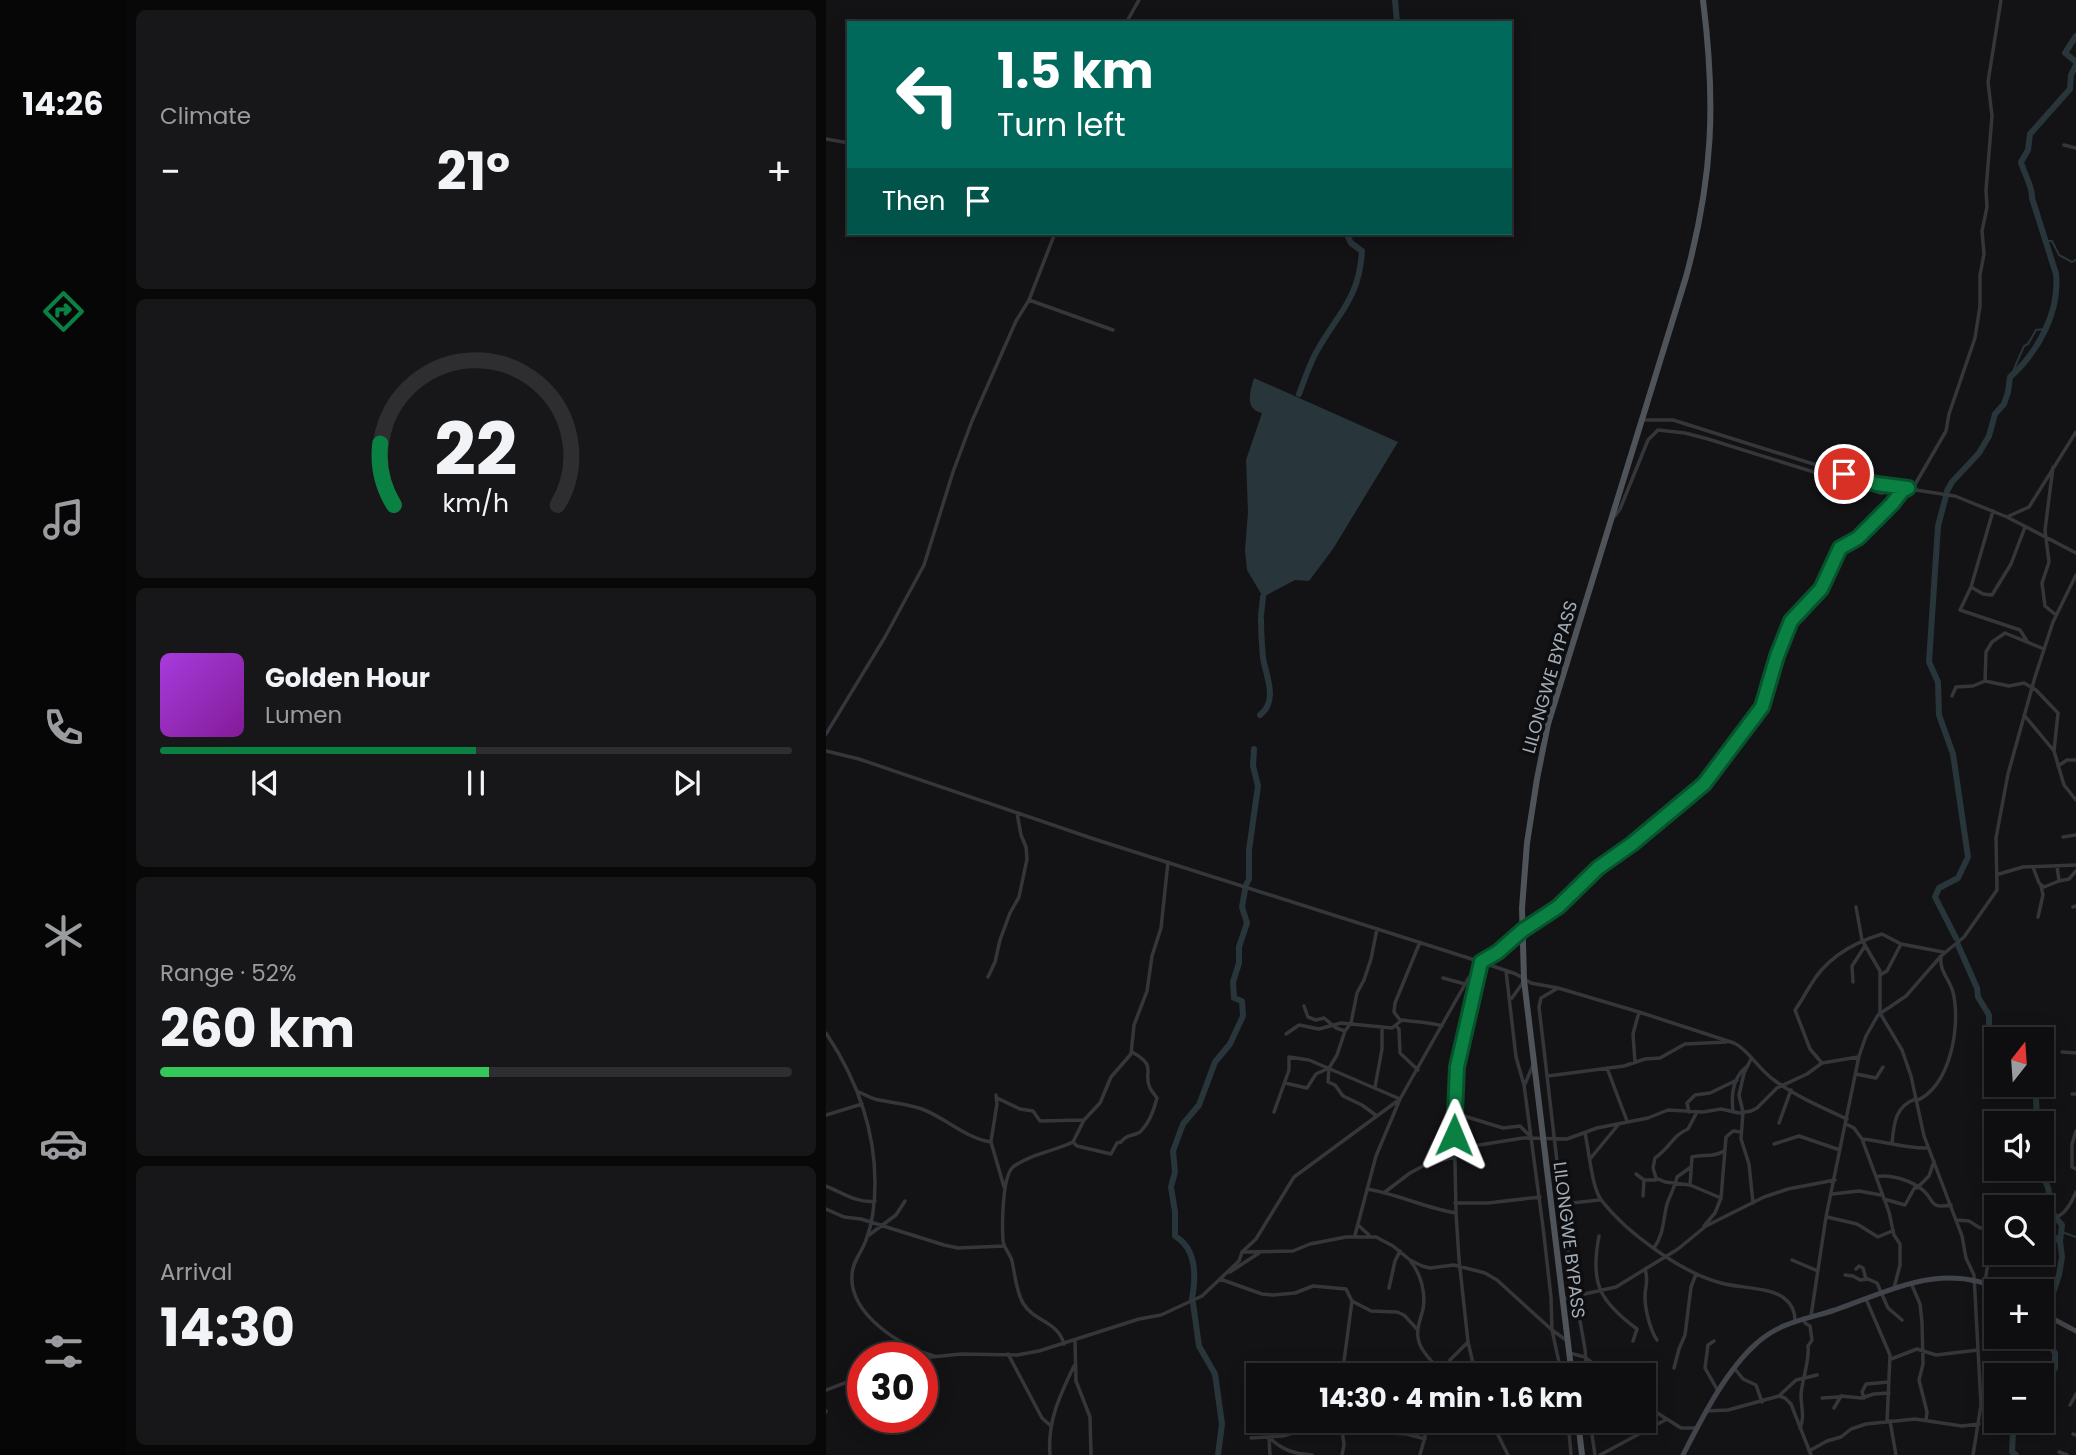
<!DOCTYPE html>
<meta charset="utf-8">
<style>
body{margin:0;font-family:Poppins,sans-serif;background:#171719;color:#f1f3f6;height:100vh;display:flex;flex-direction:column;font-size:26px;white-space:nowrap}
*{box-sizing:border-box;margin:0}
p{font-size:23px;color:#9b9c9f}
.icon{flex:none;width:38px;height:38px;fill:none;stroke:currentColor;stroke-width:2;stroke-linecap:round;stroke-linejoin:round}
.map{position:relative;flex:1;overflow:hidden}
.sheet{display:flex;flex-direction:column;gap:10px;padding:10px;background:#080809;width:700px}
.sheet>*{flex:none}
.guide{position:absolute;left:21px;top:21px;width:665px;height:214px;border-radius:0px;box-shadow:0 4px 18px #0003,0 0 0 2px #2e2e30;background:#00695c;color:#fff;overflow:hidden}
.needle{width:46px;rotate:17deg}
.fabs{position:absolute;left:1158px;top:1027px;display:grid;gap:14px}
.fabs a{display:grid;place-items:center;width:70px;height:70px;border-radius:0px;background:#0e0e10;box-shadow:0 4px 18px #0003,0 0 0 2px #2e2e30;font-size:35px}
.speed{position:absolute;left:21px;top:1342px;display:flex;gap:14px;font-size:35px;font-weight:700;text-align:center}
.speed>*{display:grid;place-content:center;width:91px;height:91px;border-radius:50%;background:#0e0e10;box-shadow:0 4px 18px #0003,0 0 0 2px #2e2e30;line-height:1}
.speed .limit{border:10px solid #d22;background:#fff;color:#111}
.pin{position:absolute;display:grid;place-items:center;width:60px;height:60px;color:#fff;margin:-30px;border:4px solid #fff;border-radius:50%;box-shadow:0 2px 7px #0007}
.me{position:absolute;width:77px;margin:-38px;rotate:1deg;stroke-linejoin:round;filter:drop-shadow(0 0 5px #0008)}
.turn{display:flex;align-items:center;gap:24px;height:147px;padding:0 35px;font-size:32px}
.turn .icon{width:91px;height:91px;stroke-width:2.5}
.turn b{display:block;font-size:49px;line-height:60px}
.then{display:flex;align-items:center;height:66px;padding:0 35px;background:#0003;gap:14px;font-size:26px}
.big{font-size:52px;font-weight:700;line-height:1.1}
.sheet .card{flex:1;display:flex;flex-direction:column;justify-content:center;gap:10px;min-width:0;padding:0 24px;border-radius:10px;background:#171719}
.sheet .dial{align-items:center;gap:0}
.dial svg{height:182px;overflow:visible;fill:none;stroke:#2e2e30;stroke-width:7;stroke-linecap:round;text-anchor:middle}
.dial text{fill:#f1f3f6;stroke:none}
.song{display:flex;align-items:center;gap:21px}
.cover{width:84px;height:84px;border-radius:10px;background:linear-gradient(135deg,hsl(280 70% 55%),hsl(290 70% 35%))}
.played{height:7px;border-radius:4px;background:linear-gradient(90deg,#0b8043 50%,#2e2e30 50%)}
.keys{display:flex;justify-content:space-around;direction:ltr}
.heat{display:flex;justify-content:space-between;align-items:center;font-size:38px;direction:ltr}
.charge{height:10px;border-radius:5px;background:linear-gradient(90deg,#34c759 52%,#2e2e30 0)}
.trip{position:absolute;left:420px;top:1363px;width:410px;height:70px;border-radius:0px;background:#0e0e10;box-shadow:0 4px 18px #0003,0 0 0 2px #2e2e30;font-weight:700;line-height:70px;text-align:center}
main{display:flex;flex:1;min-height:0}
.menu{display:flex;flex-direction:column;width:126px;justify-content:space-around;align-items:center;background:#060606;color:#9b9c9f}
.menu .icon{width:49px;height:49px}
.menu .active{color:#0b8043}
.menu b{font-size:32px;color:#f1f3f6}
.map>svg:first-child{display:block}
.water{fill:#28353a}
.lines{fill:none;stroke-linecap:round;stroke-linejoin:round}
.stream{stroke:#28353a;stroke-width:2}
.river{stroke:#28353a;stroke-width:6}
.street{stroke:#34363a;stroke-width:3.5}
.secondary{stroke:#41454b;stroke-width:5}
.primary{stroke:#4f545a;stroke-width:6}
.route-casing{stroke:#07532c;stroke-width:18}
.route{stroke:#0b8043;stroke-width:12}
.labels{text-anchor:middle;stroke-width:7;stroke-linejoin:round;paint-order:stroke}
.street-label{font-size:18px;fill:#a3adb7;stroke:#0e0e10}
</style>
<main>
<nav class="menu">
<b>14:26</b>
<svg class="icon active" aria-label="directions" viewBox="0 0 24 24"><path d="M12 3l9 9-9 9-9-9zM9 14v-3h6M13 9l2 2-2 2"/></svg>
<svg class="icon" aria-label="music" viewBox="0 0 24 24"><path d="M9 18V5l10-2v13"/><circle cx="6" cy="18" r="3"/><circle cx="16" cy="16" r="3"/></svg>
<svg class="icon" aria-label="phone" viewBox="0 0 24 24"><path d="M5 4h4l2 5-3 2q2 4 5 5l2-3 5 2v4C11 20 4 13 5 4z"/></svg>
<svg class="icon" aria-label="climate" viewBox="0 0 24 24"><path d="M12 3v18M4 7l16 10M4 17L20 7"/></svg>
<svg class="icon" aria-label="car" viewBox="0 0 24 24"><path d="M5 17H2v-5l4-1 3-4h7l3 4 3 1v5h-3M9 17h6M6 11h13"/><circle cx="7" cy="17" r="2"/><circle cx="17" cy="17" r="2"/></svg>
<svg class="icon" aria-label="filters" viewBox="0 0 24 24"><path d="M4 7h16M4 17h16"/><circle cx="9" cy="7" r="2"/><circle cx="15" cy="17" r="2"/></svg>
</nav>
<section class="sheet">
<div class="card"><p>Climate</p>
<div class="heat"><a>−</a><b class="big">21°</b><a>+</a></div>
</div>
<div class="card dial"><svg viewBox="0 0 100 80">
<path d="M14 69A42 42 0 1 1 86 69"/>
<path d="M14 69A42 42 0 0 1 8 42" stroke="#0b8043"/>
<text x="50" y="56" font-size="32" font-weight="700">22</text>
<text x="50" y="72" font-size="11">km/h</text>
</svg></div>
<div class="card">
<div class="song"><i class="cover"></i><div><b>Golden Hour</b><p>Lumen</p></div></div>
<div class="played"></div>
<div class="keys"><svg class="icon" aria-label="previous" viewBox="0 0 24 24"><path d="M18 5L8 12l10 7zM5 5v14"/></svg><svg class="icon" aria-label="pause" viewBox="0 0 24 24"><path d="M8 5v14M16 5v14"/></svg><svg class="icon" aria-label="next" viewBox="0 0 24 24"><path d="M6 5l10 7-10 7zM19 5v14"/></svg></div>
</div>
<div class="card"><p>Range · 52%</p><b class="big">260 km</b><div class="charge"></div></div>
<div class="card"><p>Arrival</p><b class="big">14:30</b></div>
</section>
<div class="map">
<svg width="1250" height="1455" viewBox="0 0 1250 1455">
<rect width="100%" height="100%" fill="#131315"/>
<!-- water -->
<path class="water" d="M428,378L572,442L507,549L483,581L469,580L437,597L421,570L419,550L422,512L420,460L436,413C418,409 424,392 428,378Z"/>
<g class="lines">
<!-- stream -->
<path class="stream" d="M1220,241H1226L1233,255L1246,262L1250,260
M1185,376L1198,346L1202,344L1210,330L1219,329
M1236,1232L1250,1237"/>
<!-- river -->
<path class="river" d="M569,0L571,23
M1250,36L1239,53L1250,62
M473,394C479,379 484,362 492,349C514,311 533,298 536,251L525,243L520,233
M1121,491L1126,482L1153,453L1163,436L1169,414L1178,404L1182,392L1184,377C1212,352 1234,312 1230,274L1206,198C1207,187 1198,174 1195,162L1202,150L1204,134L1244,89L1245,75L1250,65
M1120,496L1112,526L1103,662L1112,682L1113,715L1127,754L1142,857L1132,878L1113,888L1109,897L1130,938
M435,615L437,597
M434,715C451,702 442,680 438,663C436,656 435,626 435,618
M420,885L423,879V850L432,786L427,766L428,749
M1132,945L1151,988L1152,997L1163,1015V1039L1171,1050
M1204,1085L1210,1098L1211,1124
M1215,1169C1216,1178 1222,1184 1223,1192C1224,1208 1224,1211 1236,1225L1234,1241L1236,1257L1233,1275L1224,1302L1221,1332L1223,1344L1229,1353V1368L1216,1386
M1216,1229L1234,1241
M1216,1229L1224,1211
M366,1299C370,1276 371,1249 349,1236V1212L345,1187L349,1172L347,1151L357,1124L373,1105L389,1062L404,1044L417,1016L416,1001L408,998L407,982L413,963V947L421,923L416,907L419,890
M367,1303L373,1346L389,1374L396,1424L392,1455
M1190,1455L1186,1452L1187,1433L1193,1421"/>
<!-- street -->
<path class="street" d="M300,23L313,0
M0,139L23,143
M1238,145L1250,148
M203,300L287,330
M818,420H847L1051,484L1129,496L1181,517L1250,553
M1227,467L1219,530L1223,562L1216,583L1219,606L1230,615
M1087,488L1120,431L1123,414L1149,338L1154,306V275L1158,254L1156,231L1161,207L1160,190L1166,116L1162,82L1175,0
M1167,511L1145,587L1134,610L1194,630L1201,641
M789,516L794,509L822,440L832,430L859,433L882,439L1055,493L1075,491
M1181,517L1203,507L1250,432
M1145,587L1157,594L1166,595L1185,564L1199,527
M1218,649L1179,633L1166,642L1160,652L1159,681L1183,686L1198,683L1210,690L1232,713L1228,751
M1126,696L1130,687L1147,686L1159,681
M1198,715L1228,751L1238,785L1250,800
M0,734L59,637L98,565L127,472L146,421L190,321L203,300L229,233
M0,751L33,759L268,839L655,962L690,974L705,983L732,988L813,1012L908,1043C922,1049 933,1070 948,1080C969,1096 997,1108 1021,1119
M1232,766L1241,760H1250
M1237,837L1250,835
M1231,866L1233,881
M1207,867L1213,883L1218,887L1233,881L1243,879L1250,871
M1173,874L1197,867L1250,865
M1030,907L1036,940L1054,971V1013L1076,1050L1085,1076L1098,1136L1136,1236L1140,1258L1148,1275L1155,1405L1147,1455
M1247,907L1250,906
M1212,917L1217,895L1215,886
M680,971L690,1057L698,1085L717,1227L725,1297L726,1330L736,1376
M1054,975L1061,971L1075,944
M162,977L169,962L174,940L184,913L193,897L201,859L200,847L195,835L191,813
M617,978L639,984
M1027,982L1026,966L1039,946
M732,988L715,998L713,1007L741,1247L759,1349L761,1376
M686,998L698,981
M478,1006L482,1017L490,1020L498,1018L510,1028L519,1031
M574,1020L568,1012L569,1003L594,942
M570,1026L573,1029L574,1053L592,1070
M0,1033C30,1078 49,1128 49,1183C49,1202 47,1222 40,1240C36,1252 26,1262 26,1275C23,1314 75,1347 108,1356
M460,1034L473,1025L493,1029L515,1023L566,1028L576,1020C589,1022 603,1022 616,1026
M1236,1052L1250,1053
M925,1059L918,1073L913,1095L917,1112L915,1139L923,1164L927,1203
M809,1062L807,1034L813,1012
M995,1062L984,1049L969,1010C975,1002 979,994 984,986C1000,958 1026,943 1056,934L1075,944L1117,952
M503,1068L502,1082L509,1085L517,1096L536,1105L551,1116
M781,1068L801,1121
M1030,1074L1050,1078L1057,1067
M722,1076L798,1066L819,1059L834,1058L859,1044L900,1042
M459,1083L481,1088L490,1074L503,1068L511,1055L519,1031L525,1023L531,993L538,980L545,959L551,929
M699,1084L707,1065
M549,1087L556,1049V1027
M33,1092C40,1095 46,1099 53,1100C68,1103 82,1104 96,1109C120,1118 139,1138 165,1142L178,1187
M1246,1094H1250
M171,1098L194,1109L207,1111L214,1121L258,1120
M1090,1101C1125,1086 1135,1025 1127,992C1123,978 1113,971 1115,956
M907,1111C905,1095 907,1078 920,1067
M863,1112L861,1103L869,1095L884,1093L911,1080
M871,1112L862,1129C847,1135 843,1149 829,1158L827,1168L830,1178L839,1182L864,1185L895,1198
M628,1113L677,1128L694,1126L703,1135
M0,1115L36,1104
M953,1123L965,1090
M1020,1124L1028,1128L1036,1139L1063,1212L1068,1235L1074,1244V1265L1068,1288
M1250,1131L1246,1144V1167L1250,1169
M759,1133C763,1150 766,1190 776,1201C801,1233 856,1273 895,1283C912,1288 944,1287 958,1298C966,1304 969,1311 969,1321
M1036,1139C1058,1141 1080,1149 1102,1148
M165,1141L171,1104L170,1095
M247,1142L251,1146L285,1154L291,1143L295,1142C301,1133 309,1137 315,1131C324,1122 328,1110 331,1098C329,1095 326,1092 324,1088C316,1072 333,1067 306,1052
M1066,1143C1068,1123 1069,1107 1089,1099
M948,1144L973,1136L1014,1150
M764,1159L792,1125
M810,1174L818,1180H830
M1050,1177C1063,1173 1087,1181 1098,1191C1109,1202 1104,1209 1125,1205
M864,1185L866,1157C878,1154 887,1158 898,1151
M0,1186C15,1192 32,1204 49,1201
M1091,1188L1103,1176L1108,1161
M541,1189C572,1194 599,1208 630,1213
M559,1192L584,1173L599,1165L628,1157L647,1146L697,1138L741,1139L771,1128L822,1118L842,1110L877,1112L895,1109L913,1113L925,1111L931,1108L951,1088L981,1074L996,1063L1032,1057
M1006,1194L1033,1191L1055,1195
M817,1196L818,1180
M1058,1199L1079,1205L1089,1187
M629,1203H662L714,1197
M737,1204L773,1200
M0,1209L18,1217L35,1219L118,1245L132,1248L178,1246
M1001,1217L1031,1224L1052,1237L1066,1231
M1130,1220L1143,1221L1154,1228L1171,1226
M532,1225L543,1235
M1216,1225H1220C1224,1219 1232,1218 1238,1212C1244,1206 1247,1199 1250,1192
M878,1226L889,1213L895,1198L900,1137L907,1131L915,1132
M43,1235L70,1215L79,1201
M529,1235L550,1156L574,1099L642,979L655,962L672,952L697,930L732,907L772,868L806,844L878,784L936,707L951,656L965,621L995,589L1014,548L1032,538L1066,504L1076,490
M773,1236C764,1283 773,1301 811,1329L807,1341
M828,1248C838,1234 837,1220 841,1204C844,1195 849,1187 851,1177L865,1167
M416,1252L467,1251L484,1244L520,1237H550L567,1246L584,1260L596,1266L604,1268L628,1265L659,1273L671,1280L726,1330L740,1340
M966,1260L992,1271
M585,1262C595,1274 600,1294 597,1309C595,1318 590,1328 592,1337C593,1351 608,1362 616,1374
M819,1269C823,1282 819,1285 819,1297C819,1309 824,1330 831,1340
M1030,1269L1033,1266L1037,1268L1040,1279
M404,1272L433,1253
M1019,1275L1027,1276L1034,1280L1042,1279L1051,1283L1062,1308L1076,1320
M394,1279L436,1294L447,1295L469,1293L487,1286L520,1289L526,1301L516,1376
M1159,1282L1163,1256L1166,1253H1178
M1085,1283L1094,1304L1096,1322L1097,1364L1093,1380L1101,1412L1100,1420
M563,1288L569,1261L574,1251
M736,1299L790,1287L852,1249L880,1226L938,1197L962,1189L1009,1180
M1040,1299L1064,1355L1061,1422
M526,1301L545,1311L571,1312L578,1315L591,1329
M985,1316L1000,1217L1033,1056L1040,1036L1052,1015L1080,996L1115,956L1138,937L1171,890L1170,838L1182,774L1209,677L1227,622L1250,575
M249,1341L250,1381L264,1417L265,1455
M888,1341L882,1345L879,1368L892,1391
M238,1344C232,1321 208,1322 197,1303C190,1291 189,1274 186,1261C184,1254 178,1248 177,1241C176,1226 176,1176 187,1167C204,1154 229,1151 247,1142L258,1120L274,1103L285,1077L305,1054L308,1025L321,991L326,956L335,928L342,862
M743,1353L759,1357L783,1376
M182,1354L216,1418L225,1426
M96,1358L135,1354L191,1355L213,1351L313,1319L335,1315L376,1296L413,1261L416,1252L430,1239L468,1177L574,1099L483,1060L463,1057V1070L448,1112
M1065,1359L1091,1349L1110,1355L1152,1350
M848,1368L853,1349L859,1335L865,1287L870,1274
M909,1369L917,1379L930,1385L936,1402
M615,1375L624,1360L642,1342
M650,1376L642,1342L633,1259L630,1213L628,1113L631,1067L655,964
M0,1390L37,1376
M953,1396L970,1380L991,1375
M996,1398L1013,1397
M1038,1398L1036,1392L1040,1384L1063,1382
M817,1404L855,1428H871
M1244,1405L1250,1394
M1008,1408L1015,1396L1035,1398L1048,1394L1063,1393
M0,1411V1412
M881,1411L902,1410L953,1396L959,1398L965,1404L985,1455
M515,1421L518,1445L516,1455
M665,1421L682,1455
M742,1421L745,1455
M764,1421L769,1455
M1064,1421L1070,1455
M974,1428C979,1417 975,1407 975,1395C976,1380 984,1359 982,1346L986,1340L984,1326L979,1323L978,1318
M517,1430L581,1434L599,1439
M1247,1434L1250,1435
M425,1438L457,1436L498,1423L515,1424
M983,1451L1001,1441L1015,1437L1025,1429L1040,1424L1089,1419L1136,1426L1153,1424
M1233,1452L1241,1455
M224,1455C221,1422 234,1395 248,1366
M444,1455L443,1437C455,1450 469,1454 486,1455
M594,1455L603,1421
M774,1455L841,1419"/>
<!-- secondary -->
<path class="secondary" d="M1216,1313L1250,1331
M857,1455C876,1418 900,1370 931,1343C954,1322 981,1319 1009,1310C1066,1290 1120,1260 1179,1292"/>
<!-- primary -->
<path class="primary" d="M746,1376L698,980L696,908L701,843L711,779L722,724L860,277C887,177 890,103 877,0
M752,1421L756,1455"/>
</g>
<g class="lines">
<!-- route casing -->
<g class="route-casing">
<path id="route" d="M628,1135L631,1067L655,962L672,952L697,930L732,907L772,868L806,844L878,784L936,707L951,656L965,621L995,589L1014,548L1032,538L1066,504L1076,491L1082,488L1051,484L1018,474"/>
</g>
<!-- route -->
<use href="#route" class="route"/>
</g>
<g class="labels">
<!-- street labels -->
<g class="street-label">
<text transform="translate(724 677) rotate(-74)" y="6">LILONGWE BYPASS</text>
<text transform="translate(743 1240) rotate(83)" y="6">LILONGWE BYPASS</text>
</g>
</g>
</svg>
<div class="fabs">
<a><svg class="needle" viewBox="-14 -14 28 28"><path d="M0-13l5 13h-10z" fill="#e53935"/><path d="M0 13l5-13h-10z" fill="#9b9c9f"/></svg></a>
<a><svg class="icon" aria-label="sound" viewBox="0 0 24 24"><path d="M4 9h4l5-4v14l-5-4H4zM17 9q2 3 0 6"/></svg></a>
<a><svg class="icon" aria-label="search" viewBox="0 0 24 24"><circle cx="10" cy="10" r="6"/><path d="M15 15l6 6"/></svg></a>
<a>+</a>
<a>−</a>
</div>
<div class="speed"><div class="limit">30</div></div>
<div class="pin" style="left:1018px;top:474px;background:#d93025"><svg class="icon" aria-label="arrive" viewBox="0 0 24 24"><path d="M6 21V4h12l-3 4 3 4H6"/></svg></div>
<svg class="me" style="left:628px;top:1135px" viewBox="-20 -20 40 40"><path d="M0-17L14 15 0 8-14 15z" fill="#0b8043" stroke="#fff" stroke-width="4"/></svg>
<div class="trip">14:30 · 4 min · 1.6 km</div>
<div class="guide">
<div class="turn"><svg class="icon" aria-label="left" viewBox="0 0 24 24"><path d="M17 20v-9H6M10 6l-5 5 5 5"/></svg><div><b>1.5 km</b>Turn left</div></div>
<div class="then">Then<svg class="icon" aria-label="arrive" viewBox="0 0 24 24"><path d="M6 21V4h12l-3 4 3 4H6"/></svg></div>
</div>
</div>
</main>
